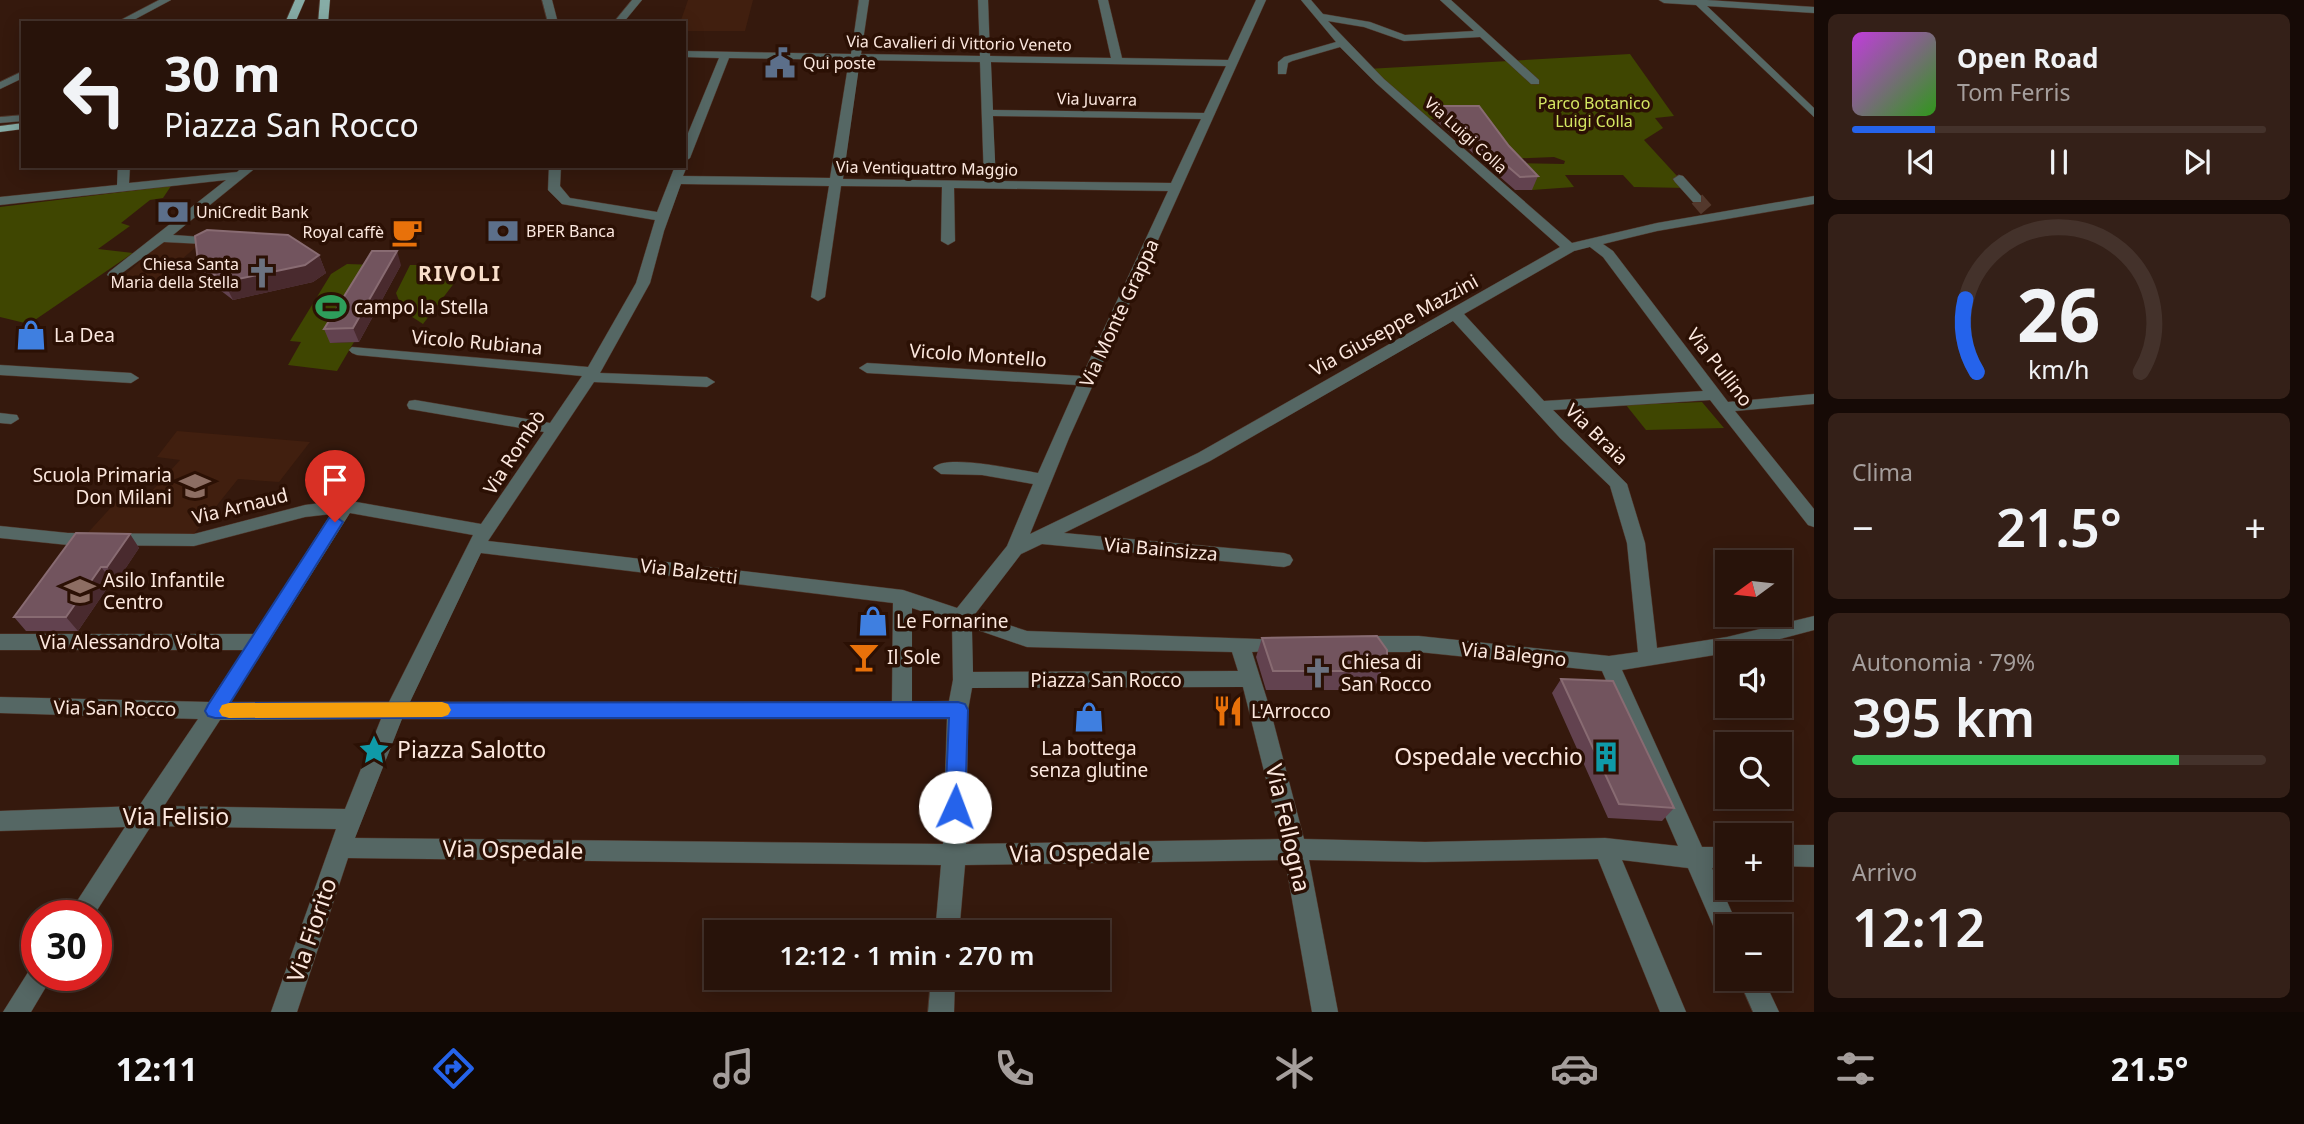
<!DOCTYPE html>
<html lang="it">
<meta charset="utf-8">
<style>
body{margin:0;font-family:"Noto Sans",sans-serif;background:#342018;color:#f1f3f6;height:100vh;display:flex;flex-direction:column;font-size:26px;white-space:nowrap}
*{box-sizing:border-box;margin:0}
p{font-size:23px;color:#a59e9c}
.icon{flex:none;width:38px;height:38px;fill:none;stroke:currentColor;stroke-width:2;stroke-linecap:round;stroke-linejoin:round}
.map{position:relative;flex:1;overflow:hidden}
.side{display:flex;flex-direction:column;gap:14px;padding:14px;background:#160a06;width:490px}
.side>*{flex:none}
.banner{position:absolute;left:21px;top:21px;width:665px;height:147px;border-radius:0px;box-shadow:0 4px 18px #0003,0 0 0 2px #44322b;background:#28130a;color:#f1f3f6;overflow:hidden}
.needle{width:46px;rotate:255deg}
.controls{position:absolute;left:1715px;top:550px;display:grid;gap:14px}
.controls a{display:grid;place-items:center;width:77px;height:77px;border-radius:0px;background:#28130a;box-shadow:0 4px 18px #0003,0 0 0 2px #44322b;font-size:35px}
.speed{position:absolute;left:21px;top:900px;display:flex;gap:14px;font-size:35px;font-weight:700;text-align:center}
.speed>*{display:grid;place-content:center;width:91px;height:91px;border-radius:50%;background:#28130a;box-shadow:0 4px 18px #0003,0 0 0 2px #44322b;line-height:1}
.speed .limit{border:10px solid #d22;background:#fff;color:#111}
.pin{position:absolute;display:grid;place-items:center;width:60px;height:60px;color:#fff;margin:-72px -30px;border-radius:50% 50% 50% 0;rotate:-45deg;box-shadow:0 0 7px #0007}
.pin .icon{rotate:45deg}
.me{position:absolute;width:77px;margin:-38px;rotate:2deg;stroke-linejoin:round;filter:drop-shadow(0 0 5px #0008)}
.turn{display:flex;align-items:center;gap:24px;height:147px;padding:0 28px;font-size:32px}
.turn .icon{width:91px;height:91px;stroke-width:2.5}
.turn b{display:block;font-size:49px;line-height:60px}
.big{font-size:52px;font-weight:600;line-height:1.1}
.side .widget{flex:1;display:flex;flex-direction:column;justify-content:center;gap:10px;min-width:0;padding:0 24px;border-radius:10px;background:#342018}
.side .dial{align-items:center;gap:0}
.dial svg{height:182px;overflow:visible;fill:none;stroke:#44322b;stroke-width:7;stroke-linecap:round;text-anchor:middle}
.dial text{fill:#f1f3f6;stroke:none}
.song{display:flex;align-items:center;gap:21px}
.cover{width:84px;height:84px;border-radius:10px;background:linear-gradient(135deg,hsl(290 70% 55%),hsl(110 70% 35%))}
.played{height:7px;border-radius:4px;background:linear-gradient(90deg,#2563eb 20%,#44322b 20%)}
.keys{display:flex;justify-content:space-around;direction:ltr}
.heat{display:flex;justify-content:space-between;align-items:center;font-size:38px;direction:ltr}
.charge{height:10px;border-radius:5px;background:linear-gradient(90deg,#34c759 79%,#44322b 0)}
.trip{position:absolute;left:704px;top:920px;width:406px;height:70px;border-radius:0px;background:#28130a;box-shadow:0 4px 18px #0003,0 0 0 2px #44322b;font-weight:600;line-height:70px;text-align:center}
.tab-bar{display:flex;height:112px;justify-content:space-around;align-items:center;background:#100804;color:#a59e9c}
.tab-bar .icon{width:49px;height:49px}
.tab-bar .selected{color:#2563eb}
.tab-bar b{font-size:32px;color:#f1f3f6}
main{display:flex;flex:1;min-height:0}
.map>svg:first-child{display:block}
.built{fill:#411f0f}
.green{fill:#3f4601}
.lines{fill:none;stroke-linecap:round;stroke-linejoin:round}
.minor-tunnel{stroke:#53382c;stroke-width:14;stroke-dasharray:14 7;stroke-linecap:butt}
.minor-casing{stroke:#51362a;stroke-width:1}
.major-casing{stroke:#51362a;stroke-width:1}
.minor{fill:#556764;fill-rule:evenodd}
.major{fill:#86aca6;fill-rule:evenodd}
.wall{fill:#62424f}
.shaded-wall{fill:#492a2e}
.building{fill:#72545e;stroke:#886b72;stroke-width:2}
.route{fill:#2563eb;stroke:#184099;stroke-width:2}
.slow{fill:#f59e0b}
.labels{text-anchor:middle;stroke-width:7;stroke-linejoin:round;paint-order:stroke}
.far-street-label{font-size:16px;fill:#fce8df;stroke:#2b1004}
.far-poi-label{font-size:16px;fill:#fce8df;stroke:#2b1004;text-anchor:start}
.far-park-label{font-size:16px;fill:#d5e762;stroke:#2b1004}
.poi-label{font-size:19px;fill:#fce8df;stroke:#2b1004;text-anchor:start}
.street-label{font-size:19px;fill:#fce8df;stroke:#2b1004}
.far-district-label{font-size:21px;font-weight:bold;letter-spacing:2px;fill:#f9deca;stroke:#2b1004}
.near-poi-label{font-size:23px;fill:#fce8df;stroke:#2b1004;text-anchor:start}
.near-street-label{font-size:23px;fill:#fce8df;stroke:#2b1004}
</style>
<main>
<div class="map">
<svg width="1814" height="1012" viewBox="0 0 1814 1012">
<rect width="100%" height="100%" fill="#35190d"/>
<!-- built -->
<path class="built" d="M688,0H753L745,31H684V23H680Z
M165,239L203,241L153,284L116,283Z
M177,431L310,442L279,482L238,479L190,539L83,538L127,490L151,492L180,460L157,457Z"/>
<!-- green -->
<path class="green" d="M1630,54L1674,116L1655,118L1663,128L1644,140L1688,188L1634,187L1623,175H1565L1574,187L1532,190L1507,163L1564,164L1565,161L1554,157L1504,159L1475,119H1428L1367,69Z
M171,186L163,198L150,200L121,223L130,226L98,249L133,253L29,324L0,317V207Z
M347,264L377,265L331,343L354,342L337,371L288,365L301,342L290,341L331,274Z
M410,265H438L446,280L455,282L423,324L403,311L396,293Z
M1702,402L1724,428L1646,430L1626,405Z"/>
<g class="lines">
<!-- minor-tunnel -->
<path class="minor-tunnel" d="M1697,199L1710,214"/>
<!-- minor casing -->
<g class="minor-casing">
<path id="minor" d="M159,0H171L128,23H115Z
M542,0H552L558,23H548Z
M632,0H642L623,23H613Z
M859,0H869L861,54L980,56L978,0H988L990,56L1111,58L1098,0H1108L1122,58L1228,60L1256,0H1266L1069,438L1030,534L1198,453L1560,247L1376,83L1340,47L1292,61L1288,63L1286,74H1278V62L1284,57L1336,42L1301,0H1311L1323,14L1370,22L1405,35L1474,31L1440,0H1451L1539,80V84H1531L1480,37L1404,41L1364,27L1328,21L1384,79L1572,243L1657,223L1814,196V204L1657,231L1603,244L1613,251L1728,402L1814,394V404L1735,411L1814,509V527L1808,525L1710,400L1553,410L1627,484L1645,543L1657,648L1727,637L1814,616V630L1727,653L1622,670L1702,847H1727V867L1712,868L1738,926H1727V941L1718,937L1688,868L1622,860L1686,1012H1660L1598,859L1425,862L1309,860L1338,1012H1312L1285,860L965,865L959,933H935L941,865L348,858L297,1012H271L336,829L151,826L94,915H68L125,827L0,831V811L139,806L198,719L0,713V697L209,702L244,650H0V634H254L331,514L305,517L194,546L68,545L0,538V526L68,533L194,534L305,505L345,500L481,524L544,432L415,410L409,409L407,405L409,401L415,400L550,423L582,376L357,355L352,353L349,350L352,347L588,367L636,283L655,220L562,204L548,190L549,166H561L560,186L570,198L657,212L675,166H684V163L687,166L683,176L830,178L849,60L729,58L690,158L684,162V143L719,58L684,57V51L851,54ZM860,60L980,62L984,181L843,179ZM991,62L1226,66L1204,113L993,110ZM993,116L1201,119L1171,183L996,181ZM681,184L829,186L811,297L818,301L825,297L841,186L942,187L941,241L948,245L955,241L954,188L1168,191L1082,376L867,363L859,368L867,373L1077,385L1038,473C1018,470 945,453 933,468L941,474L982,475L1033,484L1007,546L957,608L903,590L488,541L594,382L707,387L715,382L707,377L600,373L650,283L664,231ZM1590,247L1603,257L1703,391L1544,401L1464,314L1574,251ZM1453,321L1560,438L1610,486L1627,543L1638,652L1609,656L1419,636H1361L1354,639L1351,644L1354,649L1361,652H1419L1602,671L1678,846L1605,838L1425,842L1304,839L1270,709L1252,652L1288,650L1291,645L1288,640L1027,631L975,614L1021,554L1042,544L1284,567L1290,565L1293,560L1290,555L1284,553L1064,533L1210,461ZM350,513L473,535L389,702H231ZM481,553L893,603L892,702H410ZM912,608L952,621L953,680L949,701L912,702ZM972,628L1027,647L1232,652L1238,671L973,672ZM1243,687L1281,839L966,844L968,710L972,688ZM381,719L345,809L164,806L220,720ZM402,719H947L943,844L355,838Z
M1659,0H1707L1814,7V13L1707,6L1814,108V117L1696,5L1664,3Z
M23,71V78L0,89V82Z
M23,115V121L0,123V117Z
M118,166H130L129,183L237,172L244,166H258L173,235L218,238L225,242L223,245L164,242L114,279L107,275L109,272L226,180L0,205V197L117,185Z
M1679,175L1683,176L1701,196V202H1693L1675,182L1673,179Z
M0,365L131,373L139,378L131,383L0,375Z
M0,413L17,415L19,419L11,424L0,423Z
M1780,845H1814V867L1780,866Z
M37,964V975H53L31,1012H3L32,966Z
M931,978H955L954,1012H928Z
M1738,978H1763L1779,1012H1753Z"/>
</g>
<!-- major casing -->
<g class="major-casing">
<path id="major" d="M295,0H305L295,23H285Z
M320,0H330L328,23H318Z
M23,123V129L0,132V126Z"/>
</g>
<!-- minor -->
<use href="#minor" class="minor"/>
<!-- major -->
<use href="#major" class="major"/>
</g>
<!-- wall -->
<path class="wall" d="M1438,106L1509,146L1538,176L1532,190H1515L1434,119Z
M319,255L326,273L313,282L233,300L207,280L198,262Z
M401,265L359,342L330,343L324,329Z
M130,534L139,548L117,581H112L78,631H26L14,617Z
M1262,638L1382,670L1374,689L1364,690H1266L1256,657Z
M1561,679L1674,808L1662,821L1608,818L1552,693Z"/>
<!-- shaded-wall -->
<path class="shaded-wall" d="M397,251L401,265L359,342L353,328Z
M319,255L326,273L313,282L233,300L224,282Z
M130,534L139,548L117,581L107,567Z
M101,567L112,581L78,631L66,617Z"/>
<!-- building -->
<path class="building" d="M1438,106H1479L1509,146L1538,176L1520,177Z
M207,230L288,235L319,255L305,265L224,282L198,262L195,236Z
M372,251H397L353,328L324,329Z
M76,533L130,534L107,567H101L66,617H14Z
M1377,636L1387,650V658L1382,670L1373,671H1273L1262,638Z
M1561,679L1613,681L1674,808L1619,804Z"/>
<!-- route -->
<path class="route" d="M335,516L343,522L230,703L958,702L965,704L968,710L965,807L962,813L955,816L948,813L945,807L949,718H215L208,716L205,711L208,705L329,518Z"/>
<!-- slow -->
<path class="slow" d="M442,702L448,704L451,710L448,715L442,717L229,718L222,716L219,711L222,705L229,703Z"/>
<!-- icons -->
<defs>
<g id="civic-bare" transform="scale(2.415)"><path d="M-.6-6.5H3V-4.5H.6V-3L4-1V1h2V6H-6V1h2V-1L-.6-3ZM-1.2 2.5V6h2.4V2.5Z" fill="#5c6f8a" stroke="#2b1004" stroke-width="2.5" paint-order="stroke"/></g>
<g id="bank-bare" transform="scale(2.415)"><path d="M-6-4H6V4H-6ZM0-2.3a2.3 2.3 0 1 0 0 4.6a2.3 2.3 0 1 0 0-4.6Z" fill="#5c6f8a" stroke="#2b1004" stroke-width="2.5" paint-order="stroke"/></g>
<g id="cafe-bare" transform="scale(2.415)"><path d="M-5.5-4.5H6V0H3Q3 3.5 0 3.5H-2.5Q-5.5 3.5-5.5 0ZM3-3.2v2h1.7v-2ZM-6 4.5H4V6H-6Z" fill="#e8710a" stroke="#2b1004" stroke-width="2.5" paint-order="stroke"/></g>
<g id="church-bare" transform="scale(2.415)"><path d="M-1.2-6h2.4v3.5h3.3v2.4h-3.3V6h-2.4V-.1h-3.3v-2.4h3.3Z" fill="#6b7280" stroke="#2b1004" stroke-width="2.5" paint-order="stroke"/></g>
<g id="stadium-bare" transform="scale(2.415)"><path d="M0-5a6.5 5 0 1 0 0 10a6.5 5 0 1 0 0-10ZM-3.5-1.8h7v3.6h-7Z" fill="#2e9e5b" stroke="#2b1004" stroke-width="2.5" paint-order="stroke"/></g>
<g id="shop-bare" transform="scale(2.415)"><path d="M-5-2.5h2.3a2.7 3.5 0 0 1 5.4 0H5L5.5 6h-11ZM-1.5-2.5h3a1.5 2.3 0 0 0-3 0Z" fill="#3f7fe0" stroke="#2b1004" stroke-width="2.5" paint-order="stroke"/></g>
<g id="school-bare" transform="scale(2.415)"><path d="M0-5L7-2L0 1L-7-2ZM-4 1L0 2.5L4 1V4Q0 6-4 4Z" fill="#8d6e63" stroke="#2b1004" stroke-width="2.5" paint-order="stroke"/></g>
<g id="bar-bare" transform="scale(2.415)"><path d="M-6-5H6L.8 .8V4.5H3.5V6h-7V4.5H-.8V.8Z" fill="#e8710a" stroke="#2b1004" stroke-width="2.5" paint-order="stroke"/></g>
<g id="restaurant-bare" transform="scale(2.415)"><path d="M-5-6h1v4h1v-4h1v4h1v-4h1v5L-1.5 .5V6h-2V.5L-5-1ZM5-6V6H3V1.5H1.5Q1.5-4 5-6Z" fill="#e8710a" stroke="#2b1004" stroke-width="2.5" paint-order="stroke"/></g>
<g id="sight-bare" transform="scale(2.415)"><path d="M0-6L1.8-2.2L6-1.7L2.9 1.2L3.7 5.4L0 3.3L-3.7 5.4L-2.9 1.2L-6-1.7L-1.8-2.2Z" fill="#0f9aa8" stroke="#2b1004" stroke-width="2.5" paint-order="stroke"/></g>
<g id="building-bare" transform="scale(2.415)"><path d="M-4-6H4V6H1V3H-1V6H-4ZM-2.5-4.3h1.7v1.8h-1.7ZM.8-4.3h1.7v1.8H.8ZM-2.5-1h1.7V.8h-1.7ZM.8-1h1.7V.8H.8Z" fill="#0f9aa8" stroke="#2b1004" stroke-width="2.5" paint-order="stroke"/></g>
</defs>
<g fill-rule="evenodd">
<use href="#civic-bare" x="780" y="63"/>
<use href="#bank-bare" x="173" y="212"/>
<use href="#bank-bare" x="503" y="231"/>
<use href="#cafe-bare" x="407" y="232"/>
<use href="#church-bare" x="262" y="273"/>
<use href="#stadium-bare" x="331" y="307"/>
<use href="#shop-bare" x="31" y="335"/>
<use href="#school-bare" x="195" y="486"/>
<use href="#school-bare" x="80" y="591"/>
<use href="#shop-bare" x="873" y="621"/>
<use href="#bar-bare" x="864" y="657"/>
<use href="#church-bare" x="1318" y="673"/>
<use href="#restaurant-bare" x="1228" y="711"/>
<use href="#shop-bare" x="1089" y="717"/>
<use href="#sight-bare" x="374" y="750"/>
<use href="#building-bare" x="1606" y="757"/>
</g>
<g class="labels">
<!-- far-street labels -->
<g class="far-street-label">
<text transform="translate(959 43) rotate(1)" y="6">Via Cavalieri di Vittorio Veneto</text>
<text transform="translate(1097 99) rotate(1)" y="6">Via Juvarra</text>
<text transform="translate(1466 135) rotate(42)" y="6">Via Luigi Colla</text>
<text transform="translate(927 168) rotate(1)" y="6">Via Ventiquattro Maggio</text>
</g>
<!-- far-poi labels -->
<g class="far-poi-label">
<text x="803" y="69">Qui poste</text>
<text x="196" y="218">UniCredit Bank</text>
<text x="526" y="237">BPER Banca</text>
<text x="384" y="238" text-anchor="end">Royal caffè</text>
<text x="239" y="270" text-anchor="end">Chiesa Santa<tspan x="239" dy="18">Maria della Stella</tspan></text>
</g>
<!-- far-park labels -->
<g class="far-park-label">
<text x="1594" y="109">Parco Botanico<tspan x="1594" dy="18">Luigi Colla</tspan></text>
</g>
<!-- poi labels -->
<g class="poi-label">
<text x="354" y="314">campo la Stella</text>
<text x="54" y="342">La Dea</text>
<text x="172" y="482" text-anchor="end">Scuola Primaria<tspan x="172" dy="22">Don Milani</tspan></text>
<text x="103" y="587">Asilo Infantile<tspan x="103" dy="22">Centro</tspan></text>
<text x="896" y="628">Le Fornarine</text>
<text x="887" y="664">Il Sole</text>
<text x="1341" y="669">Chiesa di<tspan x="1341" dy="22">San Rocco</tspan></text>
<text x="1251" y="718">L'Arrocco</text>
<text x="1089" y="755" text-anchor="middle">La bottega<tspan x="1089" dy="22">senza glutine</tspan></text>
</g>
<!-- street labels -->
<g class="street-label">
<text transform="translate(1119 313) rotate(-65)" y="7">Via Monte Grappa</text>
<text transform="translate(1394 325) rotate(-29)" y="7">Via Giuseppe Mazzini</text>
<text transform="translate(477 342) rotate(5)" y="7">Vicolo Rubiana</text>
<text transform="translate(978 355) rotate(4)" y="7">Vicolo Montello</text>
<text transform="translate(1720 367) rotate(52)" y="7">Via Pullino</text>
<text transform="translate(1597 434) rotate(44)" y="7">Via Braia</text>
<text transform="translate(514 452) rotate(-57)" y="7">Via Rombò</text>
<text transform="translate(240 506) rotate(-14)" y="7">Via Arnaud</text>
<text transform="translate(1161 549) rotate(5)" y="7">Via Bainsizza</text>
<text transform="translate(689 571) rotate(7)" y="7">Via Balzetti</text>
<text x="130" y="649">Via Alessandro Volta</text>
<text transform="translate(1514 654) rotate(6)" y="7">Via Balegno</text>
<text x="1106" y="687">Piazza San Rocco</text>
<text transform="translate(115 708) rotate(1)" y="7">Via San Rocco</text>
</g>
<!-- far-district labels -->
<g class="far-district-label">
<text x="460" y="281">RIVOLI</text>
</g>
<!-- near-poi labels -->
<g class="near-poi-label">
<text x="397" y="758">Piazza Salotto</text>
<text x="1583" y="765" text-anchor="end">Ospedale vecchio</text>
</g>
<!-- near-street labels -->
<g class="near-street-label">
<text x="176" y="825">Via Felisio</text>
<text transform="translate(1288 828) rotate(77)" y="8">Via Fellogna</text>
<text transform="translate(513 850) rotate(1)" y="8">Via Ospedale</text>
<text transform="translate(1080 853) rotate(-1)" y="8">Via Ospedale</text>
<text transform="translate(312 930) rotate(-71)" y="8">Via Fiorito</text>
</g>
</g>
</svg>
<div class="controls">
<a><svg class="needle" viewBox="-14 -14 28 28"><path d="M0-13l5 13h-10z" fill="#e53935"/><path d="M0 13l5-13h-10z" fill="#a59e9c"/></svg></a>
<a><svg class="icon" aria-label="sound" viewBox="0 0 24 24"><path d="M4 9h4l5-4v14l-5-4H4zM17 9q2 3 0 6"/></svg></a>
<a><svg class="icon" aria-label="search" viewBox="0 0 24 24"><circle cx="10" cy="10" r="6"/><path d="M15 15l6 6"/></svg></a>
<a>+</a>
<a>−</a>
</div>
<div class="speed"><div class="limit">30</div></div>
<div class="pin" style="left:335px;top:522px;background:#d93025"><svg class="icon" aria-label="arrive" viewBox="0 0 24 24"><path d="M6 21V4h12l-3 4 3 4H6"/></svg></div>
<svg class="me" style="left:955px;top:807px" viewBox="-20 -20 40 40"><circle r="19" fill="#fff"/><path d="M0-13L10 11 0 6-10 11z" fill="#2563eb"/></svg>
<div class="trip">12:12 · 1 min · 270 m</div>
<div class="banner">
<div class="turn"><svg class="icon" aria-label="left" viewBox="0 0 24 24"><path d="M17 20v-9H6M10 6l-5 5 5 5"/></svg><div><b>30 m</b>Piazza San Rocco</div></div>
</div>
</div>
<section class="side">
<div class="widget">
<div class="song"><i class="cover"></i><div><b>Open Road</b><p>Tom Ferris</p></div></div>
<div class="played"></div>
<div class="keys"><svg class="icon" aria-label="previous" viewBox="0 0 24 24"><path d="M18 5L8 12l10 7zM5 5v14"/></svg><svg class="icon" aria-label="pause" viewBox="0 0 24 24"><path d="M8 5v14M16 5v14"/></svg><svg class="icon" aria-label="next" viewBox="0 0 24 24"><path d="M6 5l10 7-10 7zM19 5v14"/></svg></div>
</div>
<div class="widget dial"><svg viewBox="0 0 100 80">
<path d="M14 69A42 42 0 1 1 86 69"/>
<path d="M14 69A42 42 0 0 1 9 37" stroke="#2563eb"/>
<text x="50" y="56" font-size="32" font-weight="700">26</text>
<text x="50" y="72" font-size="11">km/h</text>
</svg></div>
<div class="widget"><p>Clima</p>
<div class="heat"><a>−</a><b class="big">21.5°</b><a>+</a></div>
</div>
<div class="widget"><p>Autonomia · 79%</p><b class="big">395 km</b><div class="charge"></div></div>
<div class="widget"><p>Arrivo</p><b class="big">12:12</b></div>
</section>
</main>
<nav class="tab-bar">
<b>12:11</b>
<svg class="icon selected" aria-label="directions" viewBox="0 0 24 24"><path d="M12 3l9 9-9 9-9-9zM9 14v-3h6M13 9l2 2-2 2"/></svg>
<svg class="icon" aria-label="music" viewBox="0 0 24 24"><path d="M9 18V5l10-2v13"/><circle cx="6" cy="18" r="3"/><circle cx="16" cy="16" r="3"/></svg>
<svg class="icon" aria-label="phone" viewBox="0 0 24 24"><path d="M5 4h4l2 5-3 2q2 4 5 5l2-3 5 2v4C11 20 4 13 5 4z"/></svg>
<svg class="icon" aria-label="climate" viewBox="0 0 24 24"><path d="M12 3v18M4 7l16 10M4 17L20 7"/></svg>
<svg class="icon" aria-label="car" viewBox="0 0 24 24"><path d="M5 17H2v-5l4-1 3-4h7l3 4 3 1v5h-3M9 17h6M6 11h13"/><circle cx="7" cy="17" r="2"/><circle cx="17" cy="17" r="2"/></svg>
<svg class="icon" aria-label="filters" viewBox="0 0 24 24"><path d="M4 7h16M4 17h16"/><circle cx="9" cy="7" r="2"/><circle cx="15" cy="17" r="2"/></svg>
<b>21.5°</b>
</nav>
